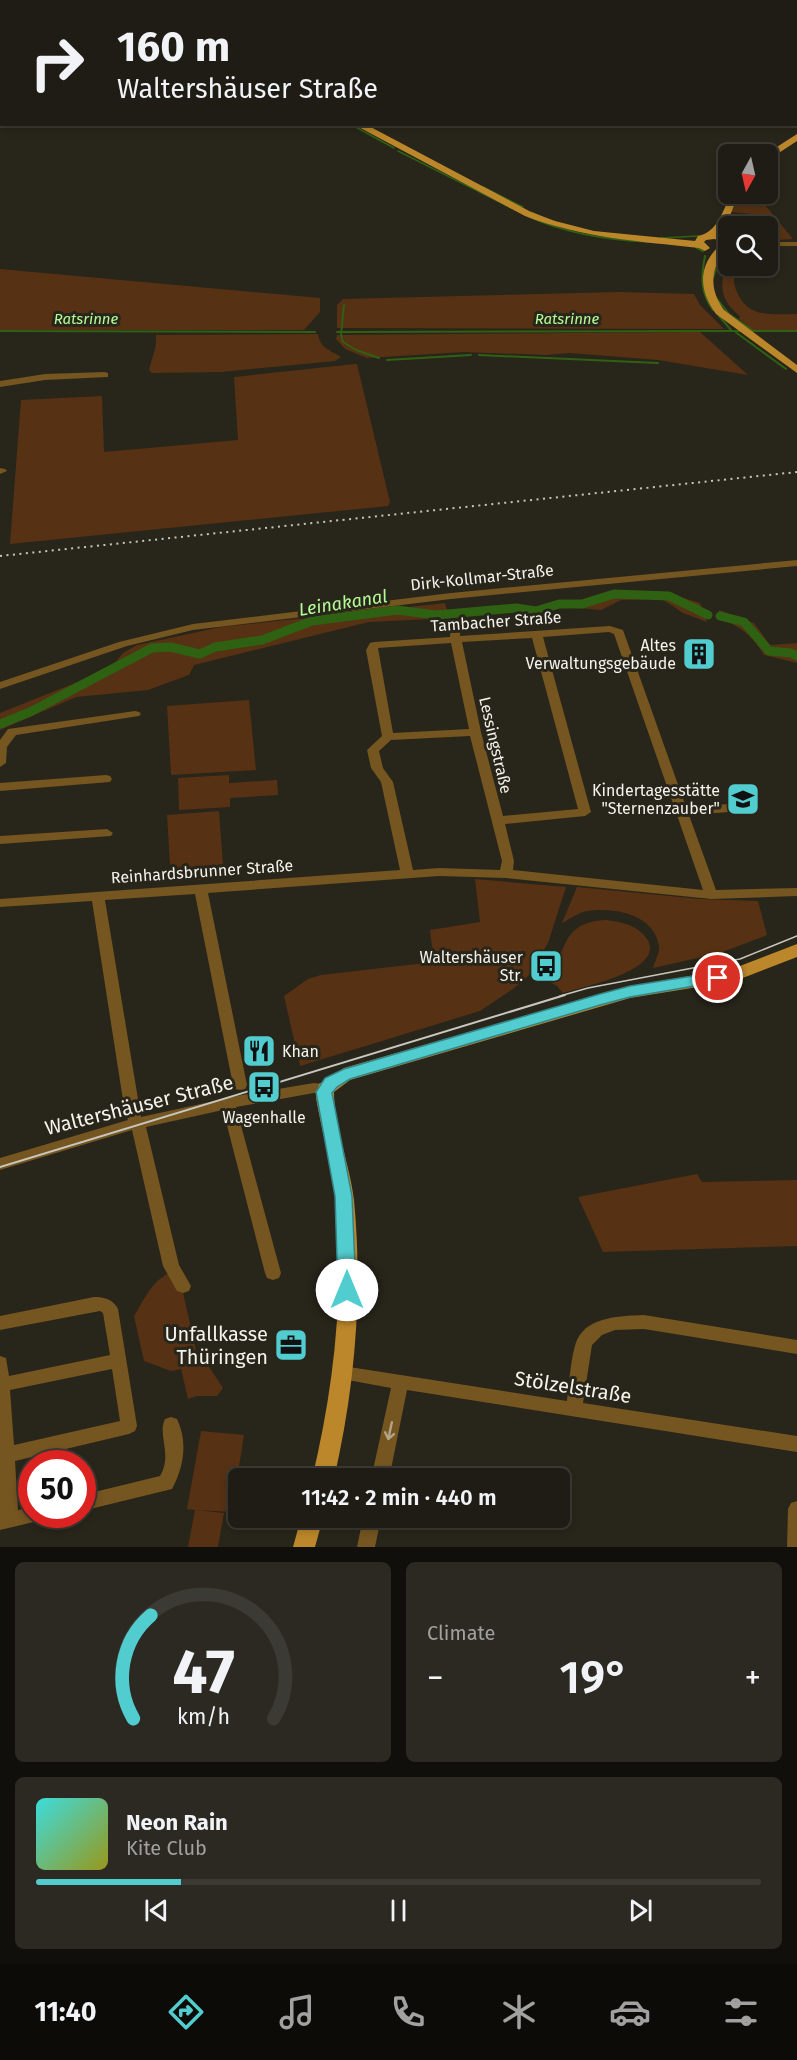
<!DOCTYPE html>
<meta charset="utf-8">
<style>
body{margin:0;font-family:"Fira Sans",sans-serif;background:#2b2922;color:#f1f3f6;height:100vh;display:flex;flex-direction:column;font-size:22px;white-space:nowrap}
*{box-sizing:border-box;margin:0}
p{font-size:20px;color:#a1a1a0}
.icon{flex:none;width:33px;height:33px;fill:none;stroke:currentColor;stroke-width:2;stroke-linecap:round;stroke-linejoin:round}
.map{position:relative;height:1547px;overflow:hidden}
.sheet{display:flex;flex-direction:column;gap:15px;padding:15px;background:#100f0b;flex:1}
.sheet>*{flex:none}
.top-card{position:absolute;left:0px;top:0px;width:798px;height:126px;box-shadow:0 3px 9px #0003,0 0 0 2px #3c3a34;background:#1e1c14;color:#f1f3f6;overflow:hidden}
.needle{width:39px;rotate:188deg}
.fabs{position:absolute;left:718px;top:144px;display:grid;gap:12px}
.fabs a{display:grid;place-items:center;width:60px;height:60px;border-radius:9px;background:#1e1c14;box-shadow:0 3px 9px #0003,0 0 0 2px #3c3a34;font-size:30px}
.speed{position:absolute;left:18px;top:1450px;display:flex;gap:12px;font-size:30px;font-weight:700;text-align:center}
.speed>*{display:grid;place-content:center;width:78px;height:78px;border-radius:50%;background:#1e1c14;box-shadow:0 3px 9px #0003,0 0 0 2px #3c3a34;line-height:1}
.speed .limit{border:9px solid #d22;background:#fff;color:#111}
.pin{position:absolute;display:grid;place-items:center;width:51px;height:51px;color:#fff;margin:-26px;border:3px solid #fff;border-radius:50%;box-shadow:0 2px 6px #0007}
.me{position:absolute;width:66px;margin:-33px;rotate:0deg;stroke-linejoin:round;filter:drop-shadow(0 0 4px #0008)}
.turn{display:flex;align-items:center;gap:21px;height:126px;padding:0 18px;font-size:27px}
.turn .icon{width:78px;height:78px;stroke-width:2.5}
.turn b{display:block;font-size:42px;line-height:51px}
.big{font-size:45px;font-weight:600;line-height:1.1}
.sheet .widget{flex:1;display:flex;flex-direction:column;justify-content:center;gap:9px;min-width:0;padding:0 21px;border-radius:9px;background:#2b2922}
.sheet .dial{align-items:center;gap:0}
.dial svg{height:156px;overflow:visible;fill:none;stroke:#3c3a34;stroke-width:7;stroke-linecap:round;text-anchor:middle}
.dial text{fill:#f1f3f6;stroke:none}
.song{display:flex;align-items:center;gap:18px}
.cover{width:72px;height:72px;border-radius:9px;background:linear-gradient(135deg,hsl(180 70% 55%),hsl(60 70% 35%))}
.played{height:6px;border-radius:3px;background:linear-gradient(90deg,#52cdcf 20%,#3c3a34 20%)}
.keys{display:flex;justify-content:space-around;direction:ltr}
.heat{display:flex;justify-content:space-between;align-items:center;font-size:33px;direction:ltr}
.sheet .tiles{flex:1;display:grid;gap:15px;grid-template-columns:1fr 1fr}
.widget:last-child{grid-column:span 2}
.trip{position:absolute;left:228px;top:1468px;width:342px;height:60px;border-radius:9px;background:#1e1c14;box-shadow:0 3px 9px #0003,0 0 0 2px #3c3a34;font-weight:600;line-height:60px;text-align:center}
.tabs{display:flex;height:96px;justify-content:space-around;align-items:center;background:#0c0b08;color:#a1a1a0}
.tabs .icon{width:42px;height:42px}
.tabs .on{color:#52cdcf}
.tabs b{font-size:27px;color:#f1f3f6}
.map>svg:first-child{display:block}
.green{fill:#573113}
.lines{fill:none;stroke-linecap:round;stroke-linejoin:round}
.stream-far1{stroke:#2f6113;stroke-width:1.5}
.stream{stroke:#2f6113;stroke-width:2}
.canal{stroke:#2f6113;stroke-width:9}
.minor{fill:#755520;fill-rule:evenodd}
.major{fill:#bc872b;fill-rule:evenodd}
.tram-far1{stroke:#c8c7bf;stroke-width:1.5}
.tram{stroke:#c8c7bf;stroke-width:2}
.rail{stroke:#c8c7bf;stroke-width:2;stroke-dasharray:2 4.5;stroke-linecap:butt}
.oneway{stroke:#b4a486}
.route{fill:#52cdcf;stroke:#358587;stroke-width:1.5}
.labels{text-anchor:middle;stroke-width:6;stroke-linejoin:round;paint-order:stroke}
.far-water-label{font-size:15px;font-style:italic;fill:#b4fc96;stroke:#28251a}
.street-label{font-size:16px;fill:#f4f3ec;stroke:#28251a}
.poi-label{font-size:16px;fill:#f4f3ec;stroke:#28251a;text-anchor:end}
.water-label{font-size:18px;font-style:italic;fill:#b4fc96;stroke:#28251a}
.near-street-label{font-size:20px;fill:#f4f3ec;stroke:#28251a}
.near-poi-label{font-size:20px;fill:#f4f3ec;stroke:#28251a;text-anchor:end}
</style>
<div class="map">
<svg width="797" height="1547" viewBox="0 0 797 1547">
<rect width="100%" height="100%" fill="#28251a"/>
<!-- green -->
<path class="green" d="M743,194H756L793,239L779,240L753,214L731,212Z
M729,257V266H739C734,271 733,280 735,287C746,319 769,314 797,314V330H752L739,319L740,316C717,298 721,283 727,258Z
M0,269L320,298V312L304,330H0Z
M620,292L694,294L700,305L724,329L337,328V305L343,299Z
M700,332L748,375L658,360L570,353L546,355L464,352L367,358L345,349L336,339L337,335Z
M318,334C320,348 330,350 341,357L335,361L221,372L152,373L149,370L156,345V335Z
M355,364H357L390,502L388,506L10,544L21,400L102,396L104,452L238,440L234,377Z
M612,591L667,593L700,603L707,622L683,613L662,599L621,600L601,610L567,607L529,614L519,611L462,617L460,609L515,606L540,608L555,603L588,600Z
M445,603L449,618L369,622L194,665L189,675L148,690L76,697L0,730V713L110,669L123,653L137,645L221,627Z
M719,610L754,623L770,645L797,643V663L764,655C752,636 743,628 721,619Z
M249,700L256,770L171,775L167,706Z
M229,775V783L277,780L278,795L230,798V807L179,810L178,778Z
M219,811L224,878L171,882L167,815Z
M475,879L566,887L548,943L528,976L513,989L480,1011L300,1066L284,996L308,979L321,975L434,962L430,930L480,922Z
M577,887L700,899L758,901L767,935L720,953L653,968C655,961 660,952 659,946C654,914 614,907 587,911C579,912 570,919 562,923Z
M606,920C621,922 638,925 647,939C667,970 582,987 563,993L557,986L548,981C567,952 560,922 606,920Z
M697,1174L702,1182L797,1180V1246L603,1252L578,1197Z
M169,1273L182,1288L198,1359H204L223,1388L217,1396H197L188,1399L181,1369L171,1371L144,1361L134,1316C144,1300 151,1282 169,1273Z
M201,1431L244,1435L232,1512L196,1510L224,1513L218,1547H188L195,1510L187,1509Z"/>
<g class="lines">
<!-- stream-far1 -->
<path class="stream-far1" d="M525,2L528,0
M350,124L394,148
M398,151L511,208
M483,187L523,207
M531,212L540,216
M527,216C566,234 607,240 649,242
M727,230L726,233L729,235
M661,238L699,236
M694,246L700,249"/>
<!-- stream -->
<path class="stream" d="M697,248L703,251
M705,256C701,277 700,292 713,310
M713,278L720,258
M717,299L729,314L752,330
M344,305L341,335L343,342L356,350L379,358
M719,316L731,330
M0,331L315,332
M734,331L786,369
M748,331H797
M337,332L741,331
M479,355L658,363
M387,360L471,355"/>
<!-- canal -->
<path class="canal" d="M720,616L744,622L769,651L791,653L797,656
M0,724L30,712L152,648L170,647L200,654L215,647L262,640L312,621L397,610L436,615L516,608L536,611L559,604H582L614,594L669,596L708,615"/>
<!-- minor -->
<path class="minor" d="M445,0H452L443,2Z
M488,0H494L496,2H489Z
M732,0H738L739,2H733Z
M789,0H795L797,2H790Z
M796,22H797V26H796Z
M0,108H2V112H0Z
M768,242H797V246H768Z
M105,372L108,373V377L45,380L0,387V381L45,374Z
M0,468L5,469L7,471L0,474Z
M797,560V566L451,599L193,630L127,646L0,689V682L119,642L193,624L451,593Z
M456,619L461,622L460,636L610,626L623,630L686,807L729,804L735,808L729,812L689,815L716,890L797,888V896L711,899L506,878L439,876L208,893L247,1085L245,1089L240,1090L235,1089L233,1085L195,894L105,900L141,1117L242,1095L314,1083L330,1085L332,1089L330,1093H314L236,1107L281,1273L279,1278L273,1280L267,1278L265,1273L223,1110L146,1127L179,1265L191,1286L189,1291L183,1293L177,1291L163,1266L132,1130L0,1170V1158L128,1120L125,1113L92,901L0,907V899L400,870L381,782L371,768L367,750L382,736L366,650L370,643L374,642L450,637L451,622ZM609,632L614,634L703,890L513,870L514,861L505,824L585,816L591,812L543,637ZM532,638L578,809L503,816L481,732L462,642ZM451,643L469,729L393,733L378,648ZM470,736L502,861L500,870L439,868L413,870L393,782L383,768L379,751L391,740Z
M135,711L139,712L141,714L139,716L16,735L7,747L6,763L0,767V740L8,729Z
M106,775L110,776L112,779L110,782L0,791V783Z
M107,829L113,833L111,836L0,844V836Z
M94,1297C104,1297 113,1299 118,1309L137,1426L135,1431L129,1434L15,1461L18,1510L32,1507V1515H41L38,1521L0,1530V1356L6,1358L9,1376L110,1355L103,1313L100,1311L0,1330V1316ZM112,1369L120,1421L14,1445L10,1390Z
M644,1315L797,1340V1354L644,1329L615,1330L602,1335L592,1345L583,1403L797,1436V1452L407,1390L389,1479H371L391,1388L337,1378L335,1373L337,1368L343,1366L567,1401C569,1385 571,1354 577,1340C588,1316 622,1316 644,1315Z
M171,1417L177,1419C188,1442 184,1467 172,1489L82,1511V1495L160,1476C173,1455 157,1435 165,1419Z
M797,1501V1547H787L788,1509L791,1503Z
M363,1518H381L375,1547H357Z"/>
<!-- major -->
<path class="major" d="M0,19H2V24H0Z
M353,124H365L531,212L555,221L594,231L695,241L698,236C718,232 723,210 731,194H739L726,225L718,234L729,236V242L714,239L706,240L704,242L710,248L705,251L699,248C637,241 583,238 525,216Z
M797,134V141L768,160V154H766Z
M717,248L726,250C710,269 709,289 724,310L797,365V373L716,314C700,292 697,269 717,248Z
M797,944V957L735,981L630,998L350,1080L334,1092C334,1127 350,1165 354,1200C363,1295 355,1387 334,1479H312C334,1387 345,1292 335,1197C331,1164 322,1131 316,1098L319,1084L344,1068L630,986L732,969Z
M301,1518H323L315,1547H293Z"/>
<!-- tram-far1 -->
<path class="tram-far1" d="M560,996L588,988L740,959L797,936"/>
<!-- tram -->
<path class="tram" d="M0,1167L565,995"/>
<!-- rail -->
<path class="rail" d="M0,556L797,472"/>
</g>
<!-- one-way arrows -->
<defs><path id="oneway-shaft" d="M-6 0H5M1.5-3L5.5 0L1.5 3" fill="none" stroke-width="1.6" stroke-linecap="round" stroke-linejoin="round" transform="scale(1.5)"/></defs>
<use class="oneway" href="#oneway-shaft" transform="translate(390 1431) rotate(102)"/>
<!-- route -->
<path class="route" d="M718,972L724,974L726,978L724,981L630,997L600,1005L350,1079L337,1087L332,1093L352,1196L356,1290L353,1295L347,1297L341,1295L338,1290L335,1196L316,1092L325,1078L344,1069L600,994L630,986Z"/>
<!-- icons -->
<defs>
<g id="building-square" transform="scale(1.725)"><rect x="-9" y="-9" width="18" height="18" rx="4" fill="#52cdcf" stroke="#28251a"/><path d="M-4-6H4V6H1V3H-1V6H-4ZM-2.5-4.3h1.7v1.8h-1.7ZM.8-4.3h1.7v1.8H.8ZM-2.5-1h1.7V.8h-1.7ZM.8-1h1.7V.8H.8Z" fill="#111"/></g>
<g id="school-square" transform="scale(1.725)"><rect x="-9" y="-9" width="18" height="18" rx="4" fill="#52cdcf" stroke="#28251a"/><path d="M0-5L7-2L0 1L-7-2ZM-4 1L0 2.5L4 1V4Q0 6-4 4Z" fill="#111"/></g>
<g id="bus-square" transform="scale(1.725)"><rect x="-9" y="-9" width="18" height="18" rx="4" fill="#52cdcf" stroke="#28251a"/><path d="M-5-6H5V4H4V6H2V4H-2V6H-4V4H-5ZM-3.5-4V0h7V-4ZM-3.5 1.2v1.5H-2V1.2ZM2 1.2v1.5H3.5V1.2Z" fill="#111"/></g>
<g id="restaurant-square" transform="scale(1.725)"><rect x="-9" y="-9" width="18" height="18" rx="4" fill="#52cdcf" stroke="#28251a"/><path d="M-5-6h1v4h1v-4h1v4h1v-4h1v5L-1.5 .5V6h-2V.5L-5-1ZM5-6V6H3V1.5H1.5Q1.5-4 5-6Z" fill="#111"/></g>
<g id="office-square" transform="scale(1.725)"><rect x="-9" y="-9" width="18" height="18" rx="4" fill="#52cdcf" stroke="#28251a"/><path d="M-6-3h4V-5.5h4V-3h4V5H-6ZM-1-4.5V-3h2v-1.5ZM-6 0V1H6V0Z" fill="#111"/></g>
</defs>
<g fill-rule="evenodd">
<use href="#building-square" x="699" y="654"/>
<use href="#school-square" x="743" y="799"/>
<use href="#bus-square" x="546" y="966"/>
<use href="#restaurant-square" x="259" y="1051"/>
<use href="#bus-square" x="264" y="1087"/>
<use href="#office-square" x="291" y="1345"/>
</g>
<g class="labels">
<!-- far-water labels -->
<g class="far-water-label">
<text x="86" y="324">Ratsrinne</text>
<text x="567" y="324">Ratsrinne</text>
</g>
<!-- street labels -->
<g class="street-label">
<text transform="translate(482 577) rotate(-6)" y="6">Dirk-Kollmar-Straße</text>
<text transform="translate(496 621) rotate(-4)" y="6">Tambacher Straße</text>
<text transform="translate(496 745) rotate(77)" y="6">Lessingstraße</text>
<text transform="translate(202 871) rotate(-4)" y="6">Reinhardsbrunner Straße</text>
</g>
<!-- poi labels -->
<g class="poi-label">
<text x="676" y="651">Altes<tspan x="676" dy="18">Verwaltungsgebäude</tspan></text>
<text x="720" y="796">Kindertagesstätte<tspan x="720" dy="18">"Sternenzauber"</tspan></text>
<text x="523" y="963">Waltershäuser<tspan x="523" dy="18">Str.</tspan></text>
<text x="282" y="1057" text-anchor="start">Khan</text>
<text x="264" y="1123" text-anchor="middle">Wagenhalle</text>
</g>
<!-- water labels -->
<g class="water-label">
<text transform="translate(343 603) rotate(-9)" y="6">Leinakanal</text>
</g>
<!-- near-street labels -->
<g class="near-street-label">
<text transform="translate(139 1105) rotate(-14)" y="7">Waltershäuser Straße</text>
<text transform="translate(573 1387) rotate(9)" y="7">Stölzelstraße</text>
</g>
<!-- near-poi labels -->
<g class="near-poi-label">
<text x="268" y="1341">Unfallkasse<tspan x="268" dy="23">Thüringen</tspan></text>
</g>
</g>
</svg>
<div class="fabs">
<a><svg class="needle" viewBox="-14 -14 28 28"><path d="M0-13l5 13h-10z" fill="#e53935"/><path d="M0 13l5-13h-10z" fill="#a1a1a0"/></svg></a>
<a><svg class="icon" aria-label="search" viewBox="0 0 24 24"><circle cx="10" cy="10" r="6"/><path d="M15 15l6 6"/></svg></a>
</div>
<div class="speed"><div class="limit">50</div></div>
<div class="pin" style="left:718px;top:978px;background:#d93025"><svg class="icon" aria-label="arrive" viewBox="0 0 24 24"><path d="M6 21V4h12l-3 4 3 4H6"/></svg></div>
<svg class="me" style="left:347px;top:1290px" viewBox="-20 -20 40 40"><circle r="19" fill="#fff"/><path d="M0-13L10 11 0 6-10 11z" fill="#52cdcf"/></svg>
<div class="trip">11:42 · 2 min · 440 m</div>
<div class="top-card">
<div class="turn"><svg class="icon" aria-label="right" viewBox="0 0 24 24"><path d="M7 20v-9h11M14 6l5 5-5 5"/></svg><div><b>160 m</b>Waltershäuser Straße</div></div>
</div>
</div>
<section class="sheet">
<div class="tiles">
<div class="widget dial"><svg viewBox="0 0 100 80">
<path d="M14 69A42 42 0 1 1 86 69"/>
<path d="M14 69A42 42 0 0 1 23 16" stroke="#52cdcf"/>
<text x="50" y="56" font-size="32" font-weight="700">47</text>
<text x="50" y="72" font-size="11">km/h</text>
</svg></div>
<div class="widget"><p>Climate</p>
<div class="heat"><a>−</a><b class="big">19°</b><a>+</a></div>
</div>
<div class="widget">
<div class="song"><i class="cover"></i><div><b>Neon Rain</b><p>Kite Club</p></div></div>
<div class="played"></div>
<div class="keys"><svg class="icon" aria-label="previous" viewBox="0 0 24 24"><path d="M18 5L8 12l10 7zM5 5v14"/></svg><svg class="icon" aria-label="pause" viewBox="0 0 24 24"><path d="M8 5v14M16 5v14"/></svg><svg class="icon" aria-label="next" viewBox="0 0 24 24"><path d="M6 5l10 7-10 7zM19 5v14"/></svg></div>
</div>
</div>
</section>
<nav class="tabs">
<b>11:40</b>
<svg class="icon on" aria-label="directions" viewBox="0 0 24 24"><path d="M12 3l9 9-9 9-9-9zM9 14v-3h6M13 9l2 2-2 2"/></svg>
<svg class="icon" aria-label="music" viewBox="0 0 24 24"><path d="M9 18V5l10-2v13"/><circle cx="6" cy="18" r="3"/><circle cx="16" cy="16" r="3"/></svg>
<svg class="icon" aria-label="phone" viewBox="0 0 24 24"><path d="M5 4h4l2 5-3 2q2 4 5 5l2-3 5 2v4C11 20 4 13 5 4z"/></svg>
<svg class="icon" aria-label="climate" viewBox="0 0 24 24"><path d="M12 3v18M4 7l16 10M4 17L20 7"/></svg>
<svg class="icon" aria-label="car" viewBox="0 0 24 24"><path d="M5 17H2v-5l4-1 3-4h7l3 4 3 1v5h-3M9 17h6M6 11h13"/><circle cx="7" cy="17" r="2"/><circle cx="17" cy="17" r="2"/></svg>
<svg class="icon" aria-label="filters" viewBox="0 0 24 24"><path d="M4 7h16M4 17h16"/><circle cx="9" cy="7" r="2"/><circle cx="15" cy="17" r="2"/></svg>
</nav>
